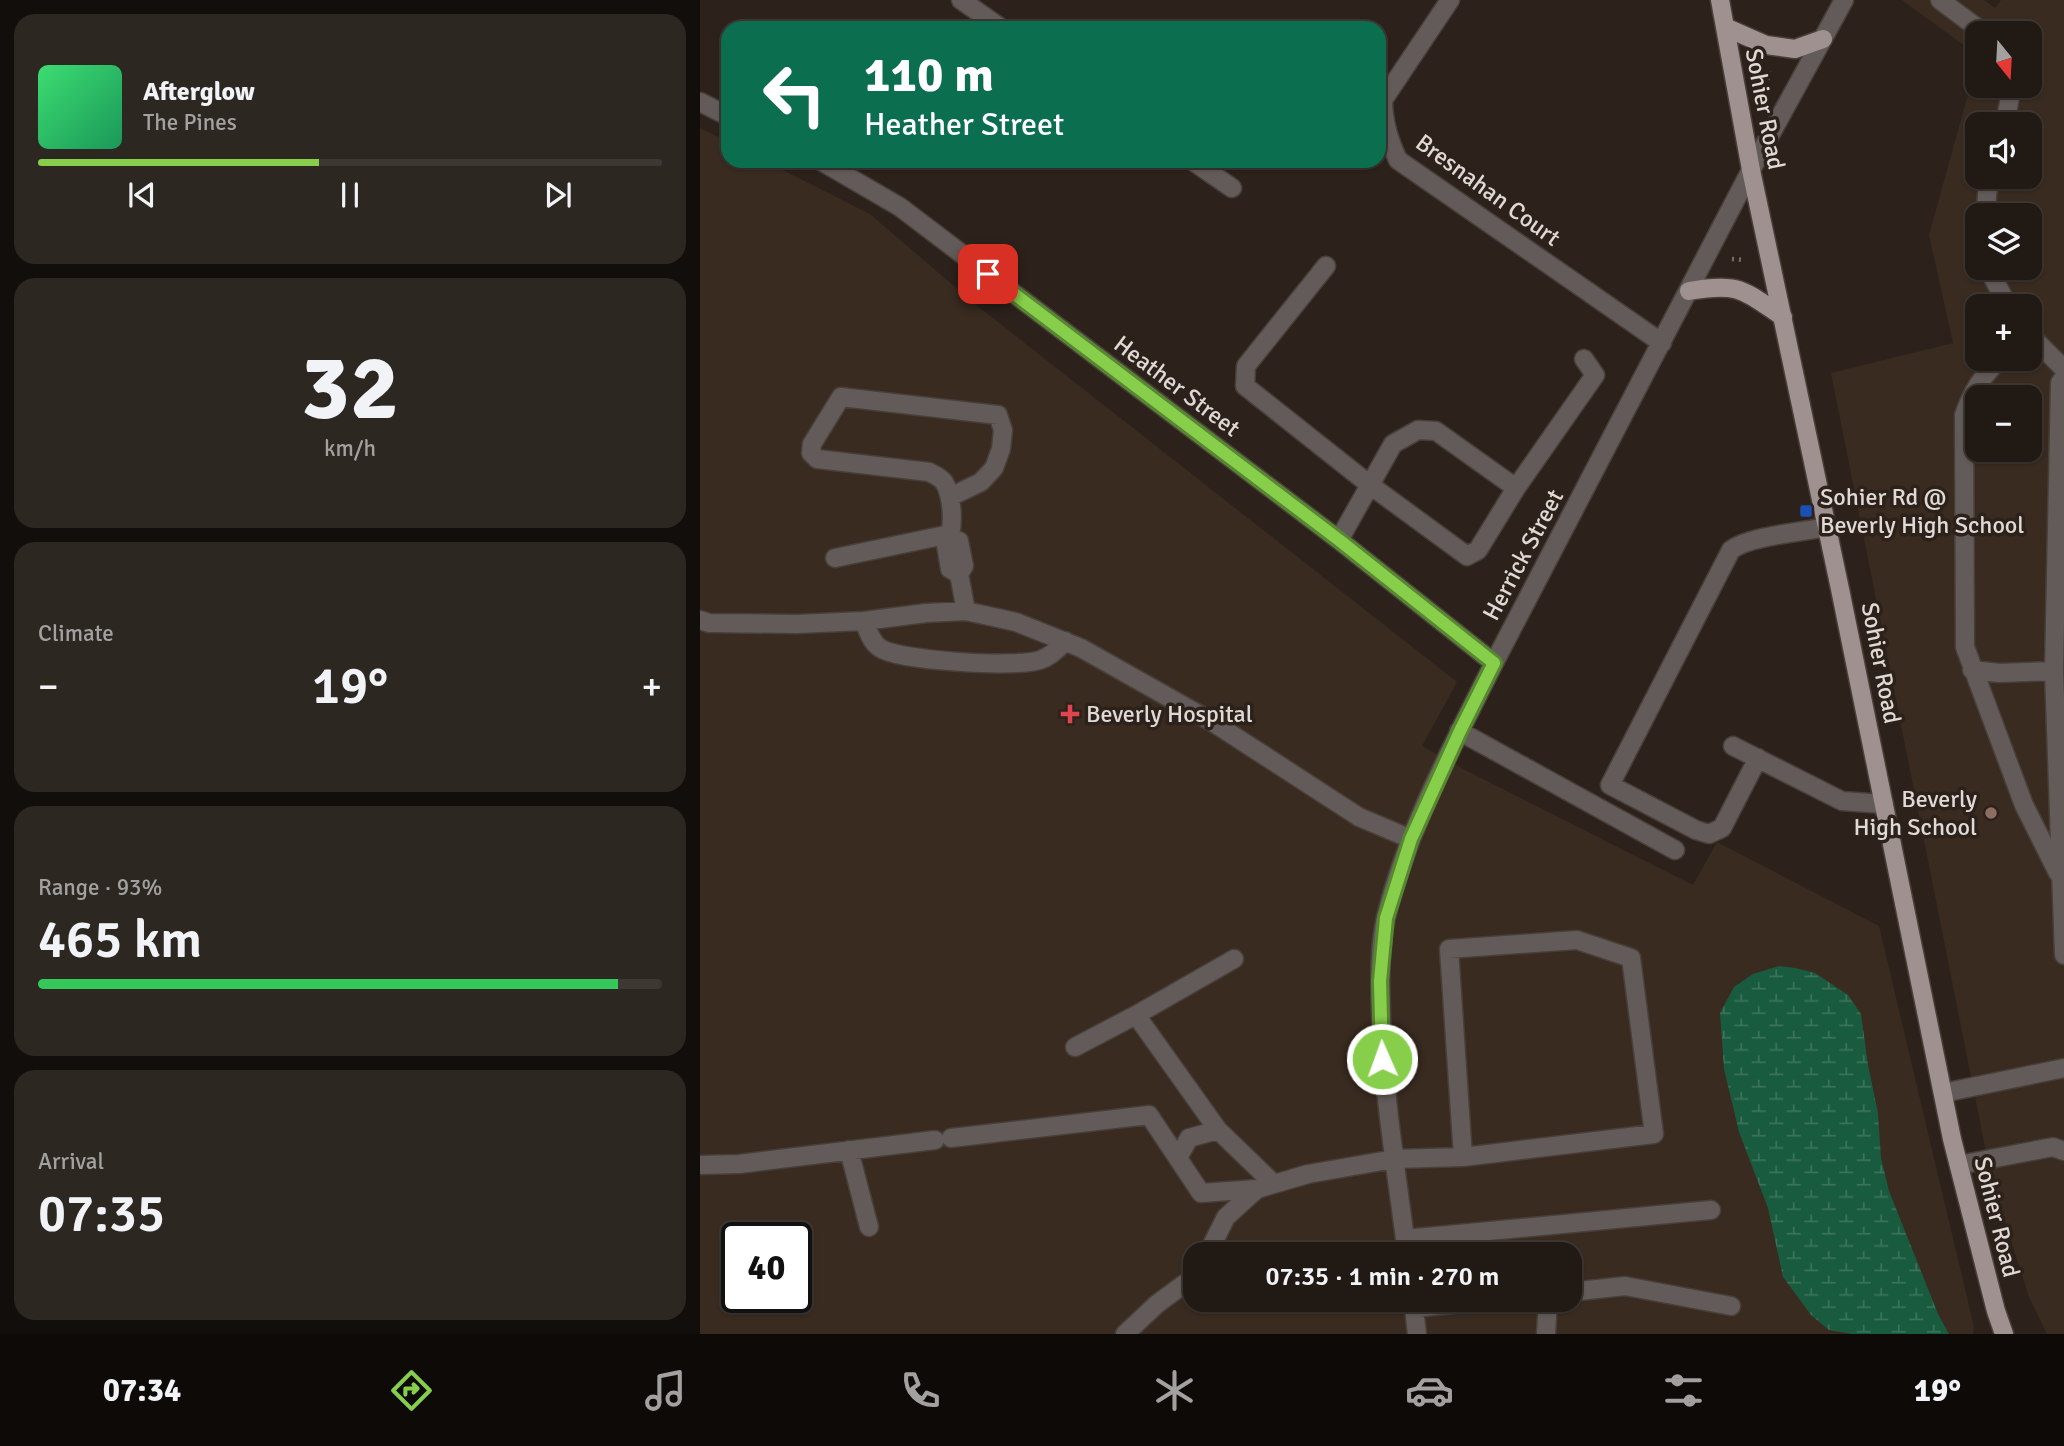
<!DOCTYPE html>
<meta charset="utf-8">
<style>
body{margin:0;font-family:Signika,sans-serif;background:#2d2722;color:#f1f3f6;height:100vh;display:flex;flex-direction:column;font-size:26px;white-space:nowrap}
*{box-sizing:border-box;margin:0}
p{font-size:23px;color:#a2a1a0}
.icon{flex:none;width:38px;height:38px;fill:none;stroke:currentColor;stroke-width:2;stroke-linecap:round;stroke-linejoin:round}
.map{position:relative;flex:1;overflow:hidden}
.panel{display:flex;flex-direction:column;gap:14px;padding:14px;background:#120e0b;width:700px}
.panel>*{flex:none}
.top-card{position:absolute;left:21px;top:21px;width:665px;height:147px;border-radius:21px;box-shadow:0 2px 5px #0004,0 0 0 2px #3e3834;background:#0b6e4f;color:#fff;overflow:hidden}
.needle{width:46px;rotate:162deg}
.fabs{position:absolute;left:1265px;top:21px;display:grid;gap:14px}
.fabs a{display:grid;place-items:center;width:77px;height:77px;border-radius:14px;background:#211a14;box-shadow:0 2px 5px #0004,0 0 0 2px #3e3834;font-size:35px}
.speed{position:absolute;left:21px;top:1222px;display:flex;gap:14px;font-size:35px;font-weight:700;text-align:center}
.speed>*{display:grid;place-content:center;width:91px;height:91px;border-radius:50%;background:#211a14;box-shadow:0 2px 5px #0004,0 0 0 2px #3e3834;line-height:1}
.speed .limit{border:4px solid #111;border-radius:10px;background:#fff;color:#111}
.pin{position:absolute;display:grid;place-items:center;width:60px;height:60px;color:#fff;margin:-30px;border-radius:14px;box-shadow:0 4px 10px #0006}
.me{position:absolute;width:77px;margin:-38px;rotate:358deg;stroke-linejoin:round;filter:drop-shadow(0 0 5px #0008)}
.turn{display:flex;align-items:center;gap:24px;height:147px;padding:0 28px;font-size:32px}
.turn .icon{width:91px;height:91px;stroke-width:2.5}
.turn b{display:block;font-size:49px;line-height:60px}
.big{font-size:52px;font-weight:600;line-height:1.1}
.panel .card{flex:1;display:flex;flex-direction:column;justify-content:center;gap:10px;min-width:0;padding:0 24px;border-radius:21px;background:#2d2722}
.panel .dial{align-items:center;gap:0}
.dial b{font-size:91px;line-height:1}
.song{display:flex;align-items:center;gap:21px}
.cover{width:84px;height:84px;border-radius:10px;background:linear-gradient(135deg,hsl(140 70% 55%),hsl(150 70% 35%))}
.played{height:7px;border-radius:4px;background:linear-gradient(90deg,#87cf4b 45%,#3e3834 45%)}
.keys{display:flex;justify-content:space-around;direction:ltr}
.heat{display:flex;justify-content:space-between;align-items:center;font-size:38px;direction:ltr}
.charge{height:10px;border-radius:5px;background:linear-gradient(90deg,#34c759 93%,#3e3834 0)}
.trip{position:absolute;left:483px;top:1242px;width:399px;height:70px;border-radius:21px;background:#211a14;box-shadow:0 2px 5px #0004,0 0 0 2px #3e3834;font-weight:600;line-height:70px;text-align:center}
.tabs{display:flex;height:112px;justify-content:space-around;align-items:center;background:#0d0a08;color:#a2a1a0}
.tabs .icon{width:49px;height:49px}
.tabs .selected{color:#87cf4b}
.tabs b{font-size:32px;color:#f1f3f6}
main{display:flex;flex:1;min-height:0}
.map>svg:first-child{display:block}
.built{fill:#392b20;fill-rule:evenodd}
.wetland{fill:url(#wetland-marsh)}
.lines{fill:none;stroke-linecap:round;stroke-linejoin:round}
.minor-casing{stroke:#493f39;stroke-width:21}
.major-casing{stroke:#493f39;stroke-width:21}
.path{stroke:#776e68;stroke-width:4.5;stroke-dasharray:2 5;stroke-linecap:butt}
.minor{stroke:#625b5a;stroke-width:18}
.major{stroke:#9f9190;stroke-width:18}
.route-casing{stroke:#588731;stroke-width:18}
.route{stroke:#87cf4b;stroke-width:12}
.transit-dot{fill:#1a4fb4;stroke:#2c221b;stroke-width:2.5}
.health-dot{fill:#e0444e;stroke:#2c221b;stroke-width:2.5}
.education-dot{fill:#8d6e63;stroke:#2c221b;stroke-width:2.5}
.labels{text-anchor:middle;stroke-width:7;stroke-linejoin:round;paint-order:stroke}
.street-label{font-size:24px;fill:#e0d9d4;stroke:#2c221b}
.poi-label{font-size:24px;fill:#e0d9d4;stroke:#2c221b;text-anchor:start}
</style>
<main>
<section class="panel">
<div class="card">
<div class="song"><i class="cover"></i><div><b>Afterglow</b><p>The Pines</p></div></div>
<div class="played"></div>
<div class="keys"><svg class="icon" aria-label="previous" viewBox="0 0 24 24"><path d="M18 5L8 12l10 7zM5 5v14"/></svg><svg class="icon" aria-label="pause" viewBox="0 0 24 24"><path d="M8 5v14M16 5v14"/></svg><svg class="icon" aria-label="next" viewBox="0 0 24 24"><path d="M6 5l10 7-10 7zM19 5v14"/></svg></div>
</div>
<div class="card dial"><b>32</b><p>km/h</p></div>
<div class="card"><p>Climate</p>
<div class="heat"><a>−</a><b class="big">19°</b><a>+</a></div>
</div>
<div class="card"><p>Range · 93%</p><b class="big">465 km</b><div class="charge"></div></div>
<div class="card"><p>Arrival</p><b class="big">07:35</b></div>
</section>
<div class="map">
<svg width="1364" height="1334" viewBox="0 0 1364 1334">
<defs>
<pattern id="wetland-marsh" width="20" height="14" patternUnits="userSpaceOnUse" patternTransform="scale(1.75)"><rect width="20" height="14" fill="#195b3f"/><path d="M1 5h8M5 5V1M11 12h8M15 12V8" fill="none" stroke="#3a725a"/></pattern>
</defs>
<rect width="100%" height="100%" fill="#2c221b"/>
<!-- built -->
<path class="built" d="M1202,0H1284L1295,8L1301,0H1364V1334H1347L1329,1297L1291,1177L1131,373L1253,343L1229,235L1277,62L1278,86H1330V33H1278L1277,55ZM1278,124H1330V177H1278ZM1278,215H1330V268H1278ZM1278,306H1330V359H1278ZM1278,397H1330V450H1278Z
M0,128L28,142V161H65L170,214L275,304L757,682L722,746L767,771L993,885L1017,842L1179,926L1274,1327L1273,1334H0ZM37,1237H96V1297H37ZM495,1255H870V1300H495Z"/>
<!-- wetland -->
<path class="wetland" d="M1079,966L1095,968L1115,973L1148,995L1161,1014L1168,1065L1178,1113L1181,1158L1189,1191L1238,1314L1249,1334H1152L1129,1330L1111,1315L1083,1277L1068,1208L1039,1132L1024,1069L1020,1013L1034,987L1053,974Z"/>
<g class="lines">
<!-- minor casing -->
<g class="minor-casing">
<path id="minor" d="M261,0L301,28
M750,0L683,100C683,122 689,140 698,160L962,343
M1240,0L1284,33
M0,102L28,116
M1305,124L1312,86
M121,161L200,207L639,540L794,663
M493,161L532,188
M1286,215L1287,194L1291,177
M626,266L546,366L545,386L670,485L767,556L778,550L816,488L736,431L718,430L693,444L639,540
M1290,268L1291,274L1308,306
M1330,335L1364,369
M1300,359C1281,378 1273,390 1264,415L1265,647L1324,805L1358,873
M1364,377L1360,383L1354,671L1364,955
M816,488L895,375L884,359
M250,497L281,482L294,468L301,449L303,430L298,415L141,397L112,444L111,453L117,459L229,472C235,475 240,477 244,482C253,497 255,530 246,545L250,569L259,574
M250,537L259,541L264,566L259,574L266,611
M135,558L250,534
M0,620L9,623L97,624L164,621L226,613L266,611L316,622L381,648L514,723L659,817L711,839
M164,621C168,631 171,642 180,648C199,661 318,668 340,660C350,657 358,649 365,641
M1272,670L1299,673L1354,671
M759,731L975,850
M1033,746L1142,801L1184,804
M1058,758L1022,828L1009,834L996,830L910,785L1031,550C1049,536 1103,532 1127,527
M436,1015L534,959
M375,1047L436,1015L518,1130
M1243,1093L1364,1068
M251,1138L449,1115L501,1193L557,1189
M149,1150L169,1227
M478,1158L489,1138L518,1130L574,1184
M0,1165L39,1164L235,1140
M1259,1165L1353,1147L1364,1151
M705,1239L1011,1210
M507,1255L526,1217L557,1189L608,1174L694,1159L763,1157L954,1134L931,958L877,940L749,949L763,1157
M707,1255C697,1174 683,1094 681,1012C680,981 679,947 686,917C707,830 754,743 794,663L1051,170L1144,0
M870,1292L925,1286L1031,1306
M713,1300L717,1334
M714,1308L791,1300
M425,1334L457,1304L495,1276
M846,1334L848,1300"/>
</g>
<!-- major casing -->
<g class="major-casing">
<path id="major" d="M1020,0L1051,170L1140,589L1252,1139L1296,1311L1304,1334
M1025,27L1066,45L1095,49L1123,39
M989,291C1039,282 1043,290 1083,317"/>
</g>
<!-- path -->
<path class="path" d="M1066,94L1069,67
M1032,259L1044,260"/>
<!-- minor -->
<use href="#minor" class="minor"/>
<!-- major -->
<use href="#major" class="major"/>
</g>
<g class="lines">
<!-- route casing -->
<g class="route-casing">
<path id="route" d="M288,274L639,540L794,663L760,731L711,839L686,918L680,981L682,1059"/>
</g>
<!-- route -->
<use href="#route" class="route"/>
</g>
<!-- markers -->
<rect class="transit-dot" x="1099" y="504" width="14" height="14" rx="3.5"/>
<path class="health-dot" d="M366.5 703.5h7v7h7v7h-7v7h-7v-7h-7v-7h7z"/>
<circle class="education-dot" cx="1291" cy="813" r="7"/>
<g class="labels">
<!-- street labels -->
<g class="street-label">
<text transform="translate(1065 109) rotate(79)" y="8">Sohier Road</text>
<text transform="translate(788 190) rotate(36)" y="8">Bresnahan Court</text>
<text transform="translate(477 386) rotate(37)" y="8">Heather Street</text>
<text transform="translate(823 555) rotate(-62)" y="8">Herrick Street</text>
<text transform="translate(1181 663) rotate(79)" y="8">Sohier Road</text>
<text transform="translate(1297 1217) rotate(76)" y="8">Sohier Road</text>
</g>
<!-- poi labels -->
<g class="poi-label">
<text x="1120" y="505">Sohier Rd @<tspan x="1120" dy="28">Beverly High School</tspan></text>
<text x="386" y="722">Beverly Hospital</text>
<text x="1277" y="807" text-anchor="end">Beverly<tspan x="1277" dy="28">High School</tspan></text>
</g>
</g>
</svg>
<div class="fabs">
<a><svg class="needle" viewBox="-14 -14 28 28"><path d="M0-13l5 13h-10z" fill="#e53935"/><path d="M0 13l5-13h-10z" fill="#a2a1a0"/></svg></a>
<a><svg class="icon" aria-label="sound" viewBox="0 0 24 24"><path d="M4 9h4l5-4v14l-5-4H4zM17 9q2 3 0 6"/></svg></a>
<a><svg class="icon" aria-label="layers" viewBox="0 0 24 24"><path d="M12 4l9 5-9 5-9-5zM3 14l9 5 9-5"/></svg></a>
<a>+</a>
<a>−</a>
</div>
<div class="speed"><div class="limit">40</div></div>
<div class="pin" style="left:288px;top:274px;background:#d93025"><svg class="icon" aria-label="arrive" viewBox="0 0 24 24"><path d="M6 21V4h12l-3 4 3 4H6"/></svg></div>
<svg class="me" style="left:682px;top:1059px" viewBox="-20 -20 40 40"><circle r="17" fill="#87cf4b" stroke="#fff" stroke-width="3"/><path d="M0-11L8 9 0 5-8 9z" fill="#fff"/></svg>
<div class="trip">07:35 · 1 min · 270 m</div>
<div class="top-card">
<div class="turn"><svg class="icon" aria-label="left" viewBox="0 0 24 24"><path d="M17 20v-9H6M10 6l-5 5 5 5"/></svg><div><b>110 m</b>Heather Street</div></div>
</div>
</div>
</main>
<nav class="tabs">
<b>07:34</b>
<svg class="icon selected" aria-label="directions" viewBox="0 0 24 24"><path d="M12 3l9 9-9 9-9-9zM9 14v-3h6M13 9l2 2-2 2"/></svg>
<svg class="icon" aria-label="music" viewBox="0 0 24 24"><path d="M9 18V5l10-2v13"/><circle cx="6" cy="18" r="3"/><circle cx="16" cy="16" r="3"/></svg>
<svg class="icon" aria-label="phone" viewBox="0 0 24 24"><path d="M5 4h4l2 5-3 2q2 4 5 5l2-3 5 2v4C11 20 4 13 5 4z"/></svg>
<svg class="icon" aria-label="climate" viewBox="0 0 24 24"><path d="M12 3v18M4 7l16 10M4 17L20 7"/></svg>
<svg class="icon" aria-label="car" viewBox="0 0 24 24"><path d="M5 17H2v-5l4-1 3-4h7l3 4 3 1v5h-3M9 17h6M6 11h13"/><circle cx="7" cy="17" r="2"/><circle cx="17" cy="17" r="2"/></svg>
<svg class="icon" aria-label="filters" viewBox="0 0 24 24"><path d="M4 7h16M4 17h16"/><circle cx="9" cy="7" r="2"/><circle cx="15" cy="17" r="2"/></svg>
<b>19°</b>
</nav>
